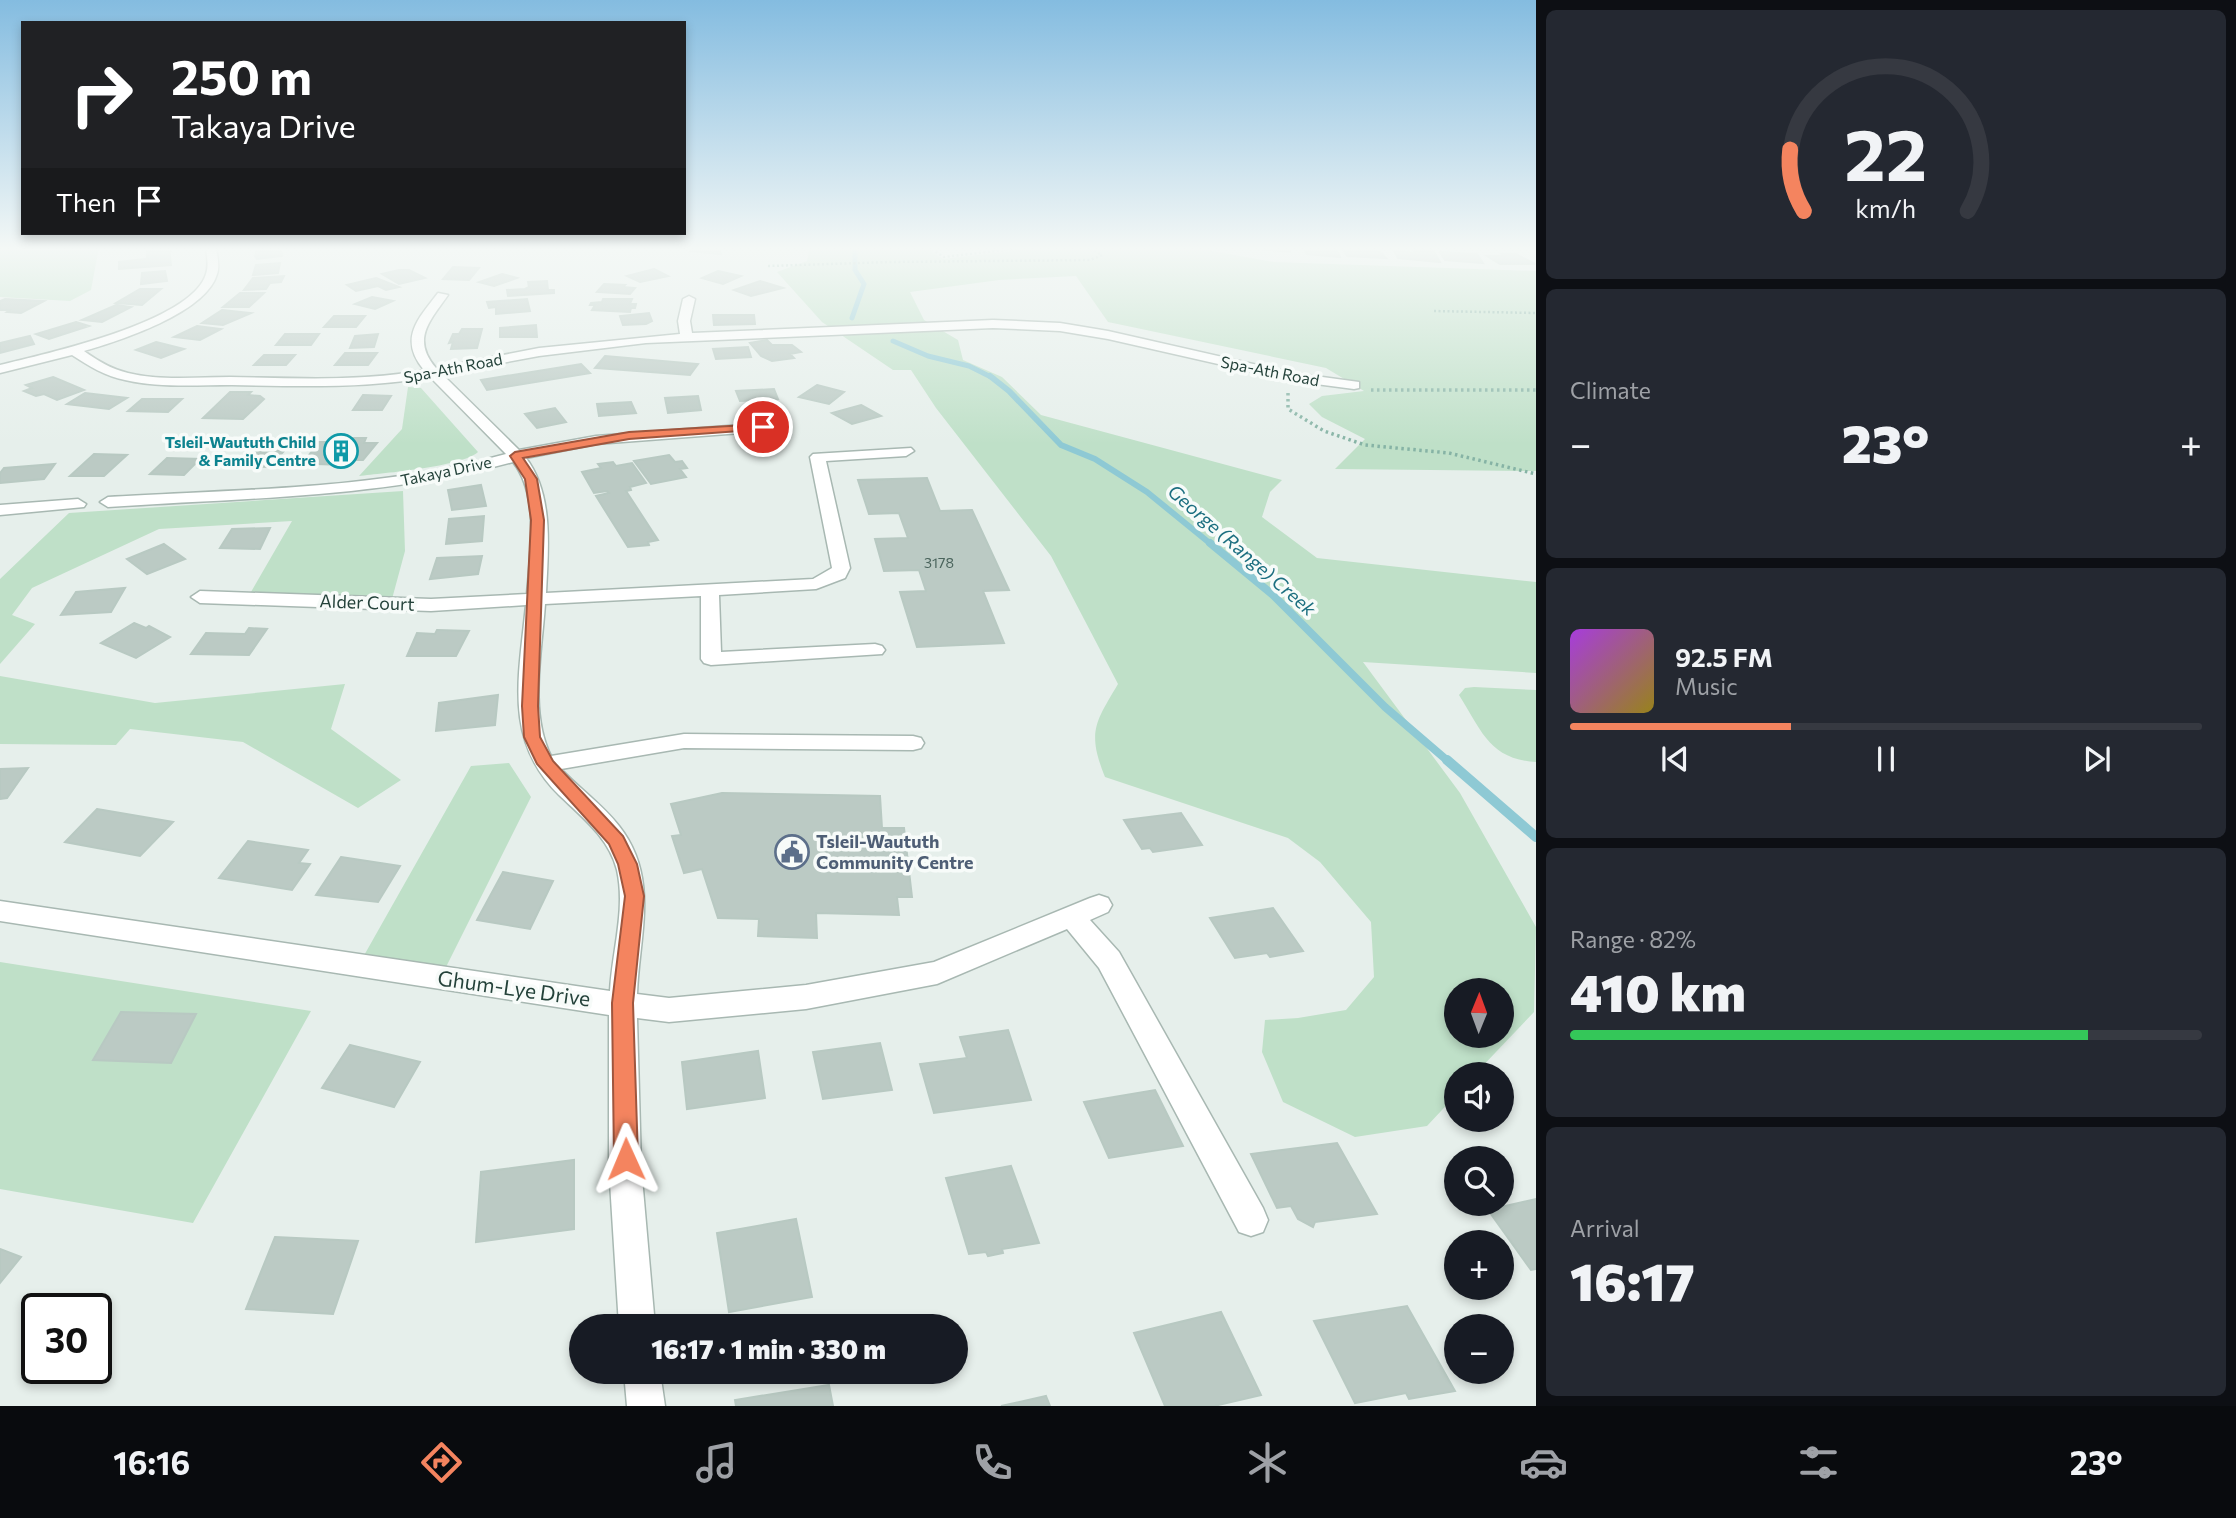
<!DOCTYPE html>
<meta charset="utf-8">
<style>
body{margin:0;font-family:Commissioner,sans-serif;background:#242831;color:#f1f3f6;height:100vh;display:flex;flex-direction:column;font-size:26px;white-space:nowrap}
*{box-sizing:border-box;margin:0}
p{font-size:23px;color:#9ea1a6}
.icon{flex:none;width:38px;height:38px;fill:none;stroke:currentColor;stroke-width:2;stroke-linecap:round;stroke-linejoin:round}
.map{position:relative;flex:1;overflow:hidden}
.panel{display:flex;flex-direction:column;gap:10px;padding:10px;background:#0d0f14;width:700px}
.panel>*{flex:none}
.guide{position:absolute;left:21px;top:21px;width:665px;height:214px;border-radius:0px;box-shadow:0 4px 10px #0003;background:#202124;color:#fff;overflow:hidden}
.needle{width:46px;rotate:1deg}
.buttons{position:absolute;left:1444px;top:978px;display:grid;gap:14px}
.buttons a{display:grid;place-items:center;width:70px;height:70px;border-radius:50%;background:#171b24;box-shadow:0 4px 10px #0003;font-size:35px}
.speed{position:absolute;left:21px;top:1293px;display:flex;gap:14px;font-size:35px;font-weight:700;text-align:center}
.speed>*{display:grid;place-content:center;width:91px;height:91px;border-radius:50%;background:#171b24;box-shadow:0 4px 10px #0003;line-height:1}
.speed .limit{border:4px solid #111;border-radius:10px;background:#fff;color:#111}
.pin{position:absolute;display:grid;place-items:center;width:60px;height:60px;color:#fff;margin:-30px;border:4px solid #fff;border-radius:50%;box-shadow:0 2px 7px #0007}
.me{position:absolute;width:77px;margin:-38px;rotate:359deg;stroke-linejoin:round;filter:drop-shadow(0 0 5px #0008)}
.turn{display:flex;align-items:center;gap:24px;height:147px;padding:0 35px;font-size:32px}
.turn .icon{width:91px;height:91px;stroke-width:2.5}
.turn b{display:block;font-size:49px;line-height:60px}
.then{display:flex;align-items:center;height:66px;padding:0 35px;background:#0003;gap:14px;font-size:26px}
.big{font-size:52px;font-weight:800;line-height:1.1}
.panel .widget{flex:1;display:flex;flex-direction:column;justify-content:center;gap:10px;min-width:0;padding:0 24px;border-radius:10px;background:#242831}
.panel .dial{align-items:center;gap:0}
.dial svg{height:182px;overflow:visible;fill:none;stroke:#363941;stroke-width:7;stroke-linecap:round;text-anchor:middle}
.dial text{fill:#f1f3f6;stroke:none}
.song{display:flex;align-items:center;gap:21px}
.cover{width:84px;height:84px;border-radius:10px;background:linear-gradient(135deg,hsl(280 70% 55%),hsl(50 70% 35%))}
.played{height:7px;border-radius:4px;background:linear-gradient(90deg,#f4845f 35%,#363941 35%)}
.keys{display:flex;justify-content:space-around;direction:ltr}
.heat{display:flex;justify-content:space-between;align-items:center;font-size:38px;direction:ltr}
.charge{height:10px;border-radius:5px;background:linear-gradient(90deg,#34c759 82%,#363941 0)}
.trip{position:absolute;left:569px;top:1314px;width:399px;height:70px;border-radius:35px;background:#171b24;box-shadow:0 4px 10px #0003;font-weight:800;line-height:70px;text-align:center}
.dock{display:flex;height:112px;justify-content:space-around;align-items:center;background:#090b0e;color:#9ea1a6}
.dock .icon{width:49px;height:49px}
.dock .active{color:#f4845f}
.dock b{font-size:32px;color:#f1f3f6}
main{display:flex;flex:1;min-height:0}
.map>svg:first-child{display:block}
.green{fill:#bfe0c8;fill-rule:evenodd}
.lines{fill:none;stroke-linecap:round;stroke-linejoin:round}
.stream-far3{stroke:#8ec9d4;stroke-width:5}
.stream-far2{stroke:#8ec9d4;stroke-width:6}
.stream-far1{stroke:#8ec9d4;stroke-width:8}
.stream{stroke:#8ec9d4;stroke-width:10}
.building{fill:#bbcac4;stroke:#b8c9c2;stroke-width:2}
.minor-casing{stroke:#a8b8b2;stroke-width:3}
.path-far1{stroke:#86b3a5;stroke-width:2.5;stroke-dasharray:2 2.5;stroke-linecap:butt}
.path{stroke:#86b3a5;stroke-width:3.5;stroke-dasharray:2.5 3.5;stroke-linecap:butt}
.minor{fill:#fff;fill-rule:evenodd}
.route{fill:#f4845f;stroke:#9f563e;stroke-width:2}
.labels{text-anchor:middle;stroke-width:7;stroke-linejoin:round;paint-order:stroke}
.number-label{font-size:14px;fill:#4a645c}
.far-street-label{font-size:16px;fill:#24423a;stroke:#f7fbf9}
.far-culture-label{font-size:16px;font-weight:bold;fill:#0d838f;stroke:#f7fbf9;text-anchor:end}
.street-label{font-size:18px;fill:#24423a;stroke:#f7fbf9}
.service-label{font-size:18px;font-weight:bold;fill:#4e5e75;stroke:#f7fbf9;text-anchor:start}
.water-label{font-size:19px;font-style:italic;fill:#1c6f80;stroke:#f7fbf9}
.near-street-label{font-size:21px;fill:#24423a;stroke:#f7fbf9}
</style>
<main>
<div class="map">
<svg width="1536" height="1406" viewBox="0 0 1536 1406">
<rect width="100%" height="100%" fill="#e6efeb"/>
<!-- green -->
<path class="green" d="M0,247H99L91,290L70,301L0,297Z
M810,247H925L943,259L1045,247H1190L1274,262L1536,271V471L1335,469L1365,439L1322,417L1309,404L1322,396L1364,391L1326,368L1108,322L1076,276L999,280L910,292L924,320L958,340L963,360L1002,377L1041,415L1282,480L1270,492L1262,517L1317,558L1536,582V673L1363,662L1460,793L1536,927L1534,1012L1475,1074H1456V1095L1427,1126L1355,1137L1283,1102L1262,1052L1265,1020L1298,1018L1346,1010L1374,977L1371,922L1320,862L1288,838L1105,777C1087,732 1095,723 1118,684L1051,556L936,408L911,370H893L822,322L777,272L807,261ZM1456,990H1502V1036H1456Z
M408,387L421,388L478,452C461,467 384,473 359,476L402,429Z
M403,491L405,551L392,599L251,592L292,521L159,529L32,588L12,615L35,624L0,664V579L69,513Z
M0,676L155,703L345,684L331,729L401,780L358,808L243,742L130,729L116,745L0,744Z
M1474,687L1536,690V762C1489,759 1482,731 1459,695L1465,688Z
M509,763L531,797L444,971L362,959L471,766Z
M0,962L311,1011L193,1223L0,1189Z"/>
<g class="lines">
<!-- stream-far3 -->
<path class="stream-far3" d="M852,318L864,284L855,270V247
M893,341L928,356L969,366L993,378"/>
<!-- stream-far2 -->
<path class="stream-far2" d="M990,376L1009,391L1061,445L1095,459L1147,492L1212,545"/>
<!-- stream-far1 -->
<path class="stream-far1" d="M1210,543L1273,595L1385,707L1449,762"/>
<!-- stream -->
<path class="stream" d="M1447,760L1536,837"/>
</g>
<!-- building -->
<path class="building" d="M171,247L170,254L147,257V249Z
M280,247L282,256L257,259L255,256L257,250Z
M690,247H719L721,254L690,251Z
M1290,247V252L1252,248V247Z
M1303,247L1336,248L1340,257L1307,254Z
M1341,247L1380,252L1386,258L1347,256Z
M1413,249L1433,250L1440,262L1398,258L1394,251L1416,253Z
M1440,252L1477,254L1483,263L1445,260Z
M1502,254H1516L1535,264H1500L1487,256H1505Z
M170,256L171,265L119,269V262Z
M280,263L278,273L253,275L256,265Z
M453,267L479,268L469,280L443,279Z
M654,269L668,276L640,282L627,276Z
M399,270H409L425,278L399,284L382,274Z
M165,271L167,281L141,284L142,273Z
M718,271L741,276L723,284L702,278Z
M502,274L517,278L494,286L479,282Z
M284,276L281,282L270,283L266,289L244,290L253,278Z
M376,278L399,287L386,290L378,286L356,291L347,285Z
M547,281L548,290H554V293L508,296L507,290L525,289L529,287L528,282Z
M760,281L783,288L751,296L734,290Z
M604,284L625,285L623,287L635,288L630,294L597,292Z
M140,289H161L142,305L116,303Z
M240,293H264L249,307H223Z
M372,297L393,301L375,309L355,304Z
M5,299L44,301L21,313L7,312L10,310H0V301Z
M527,299L530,311L496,314V307L489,308L487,302Z
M603,299H632L630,304H636L635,308H631L630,312L592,310L595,305H590L591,303L602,302Z
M116,305L131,307L102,322L82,320Z
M222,310L251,313L223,325L202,323Z
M649,313L652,321L646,324L623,325L620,316Z
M713,315H754L755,324L714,325Z
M334,316H365L356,327H324Z
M76,322L89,326L49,339L36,334Z
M536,325L537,337H500V328Z
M197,326L221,329L200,340L174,337Z
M462,329H482L477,348L451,349L453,342L449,343L453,334H459Z
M285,334H319L311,345H276Z
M378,334L374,347L350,348L355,336Z
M30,336L34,344L0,353V343Z
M767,340L772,345H792L801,352L790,354L794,358L772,361L761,356L750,343Z
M156,342L184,349L161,358L136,350Z
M748,347L751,357L716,359L713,349Z
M345,353H377L368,365H335Z
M264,355H295L286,365H254Z
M605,356L698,364L690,375L595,368Z
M581,364L590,373L487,390L481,380Z
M53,377L84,390L57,400L44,394L36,396L24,391L32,388L26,385Z
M817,385L844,392L829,404L799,397Z
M774,389L778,399L740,401L736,391Z
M230,392H251L248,395L260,396L264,399L243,419L203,418Z
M85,393L127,398L109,409L67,404Z
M363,395L391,396L382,410H353Z
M698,396L701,410L668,413L665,398Z
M142,399H182L168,412L128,411Z
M631,402L636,413L599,416L597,404Z
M861,405L881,416L852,424L832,413Z
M555,408L566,422L537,428L525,414Z
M346,438H366L364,443H377L363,460H348L345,465L317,464L319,460L306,459L319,442H342Z
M248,450L284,451L270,467L234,466Z
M94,454L127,455L104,476H70Z
M669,455L675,462L682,461L687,468L680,469L686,477L651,484L634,461Z
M167,458L200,459L184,475L150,474Z
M613,462L616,466L632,463L646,483L630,487L631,490L626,491L658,540L648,542L649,545L628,547L596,496L609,493L607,491L594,493L582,472L601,468L598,464Z
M55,464L44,479L0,483V473L4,468Z
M927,478L940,511L972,510L1009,590L983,591L1004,643L917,647L900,592L926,591L919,570L884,571L875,539L908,538L899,513L869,514L858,480Z
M481,485L486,506L452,510L448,490Z
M484,516L482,541L446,544L449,519Z
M270,528L260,549L220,548L232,529Z
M164,544L185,559L147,574L127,559Z
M482,556L478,574L430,579L437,558Z
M125,588L111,612L61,615L76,592Z
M134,623L146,628L149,626L170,637L136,658L101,643Z
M249,628L267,629L249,655L191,654L206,633L245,634Z
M437,630L469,631L456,656H407L417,633L435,634Z
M498,695L495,725L436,731L439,703Z
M28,768L7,798L0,799V769Z
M722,793L880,796L882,828H904L912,897H897L899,915L816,913L817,938L758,936L759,919L718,918L702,869L684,873L672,836L681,835L671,804Z
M97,809L173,822L140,856L65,842Z
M1181,813L1202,845L1153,852L1150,848L1142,849L1124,820Z
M248,841L308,850L299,863L310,864L292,890L219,878Z
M341,857L400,866L378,902L316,895Z
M503,872L553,881L530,929L477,920Z
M1273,908L1303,951L1270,957L1267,953L1235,958L1210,918Z
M121,1012L196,1014L171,1063L93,1060Z
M1008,1030L1031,1100L934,1113L920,1064L967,1058L960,1037Z
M880,1043L892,1090L823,1099L813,1052Z
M350,1045L420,1062L394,1107L322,1088Z
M758,1051L765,1098L687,1109L682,1062Z
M1155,1090L1183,1146L1109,1158L1084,1102Z
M1337,1143L1377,1214L1315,1222L1313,1227L1298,1219L1291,1206L1277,1208L1251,1154Z
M574,1160V1229L476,1242L481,1172Z
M1011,1166L1039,1243L1002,1249L1003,1253L988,1256L986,1252L969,1254L946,1178Z
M1536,1199V1269L1531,1270L1488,1210Z
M796,1219L812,1297L729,1312L717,1233Z
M275,1237L358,1241L333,1314L246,1309Z
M0,1249L21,1257L0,1283Z
M1407,1306L1455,1391L1409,1399L1406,1393L1355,1403L1314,1321Z
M1221,1312L1261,1395L1214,1406H1165L1134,1333Z
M829,1385L833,1406H736L735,1400Z
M1046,1396L1050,1406H1001Z"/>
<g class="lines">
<!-- minor casing -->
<g class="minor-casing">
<path id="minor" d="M206,247H216C217,256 220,266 217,274C206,313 119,341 84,351C98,361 111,369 128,373C160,381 197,377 230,377C294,378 360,382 424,370C398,339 418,319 438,293L448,295C430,321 411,339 436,368L539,348L680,334L678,321L683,299L689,296L695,299L690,321L692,333L993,320L1060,323L1108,331L1293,373L1359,382V388L1354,389L1293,381L1108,339L1060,331L993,328L646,343L539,356L442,374L519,450L596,436L782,422L789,426L782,430L596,444L526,458C554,495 548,549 546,593L813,579L832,568L810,457L813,454L911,448L914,451L906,456L826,461L850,568L845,578L816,589L719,595L721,652L875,644L882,646L885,650L882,654L711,665L704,663L701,659V596L545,604C542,651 529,712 551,756L684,734L913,736L921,738L924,743L921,748L913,750L684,748L561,769C580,789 603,805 619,826C660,878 639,935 637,994L669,998L806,985L934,962L1090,898L1099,895L1108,898L1112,905L1108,912L1090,920L1119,952L1263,1208L1268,1220L1263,1232L1251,1236L1239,1232L1099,968L1067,929L937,984L806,1009L669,1022L637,1018L641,1166L655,1326H619L609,1166V1015L0,921V901L610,991C612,951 626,910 617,870C609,838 582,817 559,795C503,740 519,676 526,605L431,611L200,603L191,597L200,591L431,599L527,594C530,554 540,496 513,462C382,498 243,498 108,507L100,502L108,497C241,489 377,490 506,454L430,377C365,389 298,386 232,385C197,385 159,388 125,380C105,376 89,366 72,355L0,373V365C45,354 192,322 206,274C209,266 207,256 206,247Z
M78,499L86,504L84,507L0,515V505Z
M624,1372H660L665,1406H627Z"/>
</g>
<!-- path-far1 -->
<path class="path-far1" d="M928,247L944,257L1032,247
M768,266L889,262L1090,260L1102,255L1087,247
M1434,311L1536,313"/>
<!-- path -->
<path class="path" d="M1371,390H1536
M1288,393V409L1324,431L1365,445L1449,453L1536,474"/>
<!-- minor -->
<use href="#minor" class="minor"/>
</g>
<!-- sky -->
<linearGradient id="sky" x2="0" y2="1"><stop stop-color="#84bce0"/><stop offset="0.56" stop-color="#f4f8f6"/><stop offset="1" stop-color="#f4f8f6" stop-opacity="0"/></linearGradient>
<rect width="1536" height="444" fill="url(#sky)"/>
<!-- route -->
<path class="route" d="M763,424H767V429L629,439L523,458L537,479L544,520L538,706L540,737L553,761L623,836L637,864L644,896L633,1003L638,1159L634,1167L626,1170L617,1167L614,1159L612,1003L625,896L618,864L609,844L537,764L524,737L522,706L531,520L525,479L510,456L515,452L629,432Z"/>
<!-- icons -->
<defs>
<g id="building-ring" transform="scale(1.75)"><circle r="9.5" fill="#f7fbf9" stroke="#0f9aa8" stroke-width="1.5"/><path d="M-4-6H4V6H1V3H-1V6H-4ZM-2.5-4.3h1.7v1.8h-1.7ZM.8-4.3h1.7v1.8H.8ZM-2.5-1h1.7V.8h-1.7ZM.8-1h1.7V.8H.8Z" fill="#0f9aa8"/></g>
<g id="civic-ring" transform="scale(1.75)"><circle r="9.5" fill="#f7fbf9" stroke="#5c6f8a" stroke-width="1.5"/><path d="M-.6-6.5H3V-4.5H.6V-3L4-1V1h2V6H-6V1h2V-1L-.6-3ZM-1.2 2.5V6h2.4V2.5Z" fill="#5c6f8a"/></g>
</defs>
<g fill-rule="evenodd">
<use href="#building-ring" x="341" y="451"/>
<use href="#civic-ring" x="792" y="852"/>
</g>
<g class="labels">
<!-- number labels -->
<g class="number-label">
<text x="939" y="568">3178</text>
</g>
<!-- far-street labels -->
<g class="far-street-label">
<text transform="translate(453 368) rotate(-11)" y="6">Spa-Ath Road</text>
<text transform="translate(1270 371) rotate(11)" y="6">Spa-Ath Road</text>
<text transform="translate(446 471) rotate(-12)" y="6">Takaya Drive</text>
</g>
<!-- far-culture labels -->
<g class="far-culture-label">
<text x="316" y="448">Tsleil-Waututh Child<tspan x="316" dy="18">&amp; Family Centre</tspan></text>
</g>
<!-- street labels -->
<g class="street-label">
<text transform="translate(367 603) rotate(2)" y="6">Alder Court</text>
</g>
<!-- service labels -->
<g class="service-label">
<text x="816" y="848">Tsleil-Waututh<tspan x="816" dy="21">Community Centre</tspan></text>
</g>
<!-- water labels -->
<g class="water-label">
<text transform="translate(1242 550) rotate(41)" y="7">George (Range) Creek</text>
</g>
<!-- near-street labels -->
<g class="near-street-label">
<text transform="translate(514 989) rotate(8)" y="7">Ghum-Lye Drive</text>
</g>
</g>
</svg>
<div class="buttons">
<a><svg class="needle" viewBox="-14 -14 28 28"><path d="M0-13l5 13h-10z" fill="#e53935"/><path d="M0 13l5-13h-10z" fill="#9ea1a6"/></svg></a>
<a><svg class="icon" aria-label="sound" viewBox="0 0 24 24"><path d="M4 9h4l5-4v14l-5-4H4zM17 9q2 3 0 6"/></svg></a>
<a><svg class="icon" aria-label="search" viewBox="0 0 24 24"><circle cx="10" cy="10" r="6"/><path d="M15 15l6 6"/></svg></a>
<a>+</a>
<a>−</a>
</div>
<div class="speed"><div class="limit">30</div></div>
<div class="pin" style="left:763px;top:427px;background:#d93025"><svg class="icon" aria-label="arrive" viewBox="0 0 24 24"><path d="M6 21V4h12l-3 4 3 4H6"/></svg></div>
<svg class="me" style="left:626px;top:1159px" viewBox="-20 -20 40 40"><path d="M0-17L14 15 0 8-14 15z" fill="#f4845f" stroke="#fff" stroke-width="4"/></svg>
<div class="trip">16:17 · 1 min · 330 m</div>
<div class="guide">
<div class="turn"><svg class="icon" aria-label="right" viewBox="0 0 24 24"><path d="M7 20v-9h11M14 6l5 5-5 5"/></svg><div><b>250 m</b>Takaya Drive</div></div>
<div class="then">Then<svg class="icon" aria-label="arrive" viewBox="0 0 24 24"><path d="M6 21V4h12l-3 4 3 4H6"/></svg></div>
</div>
</div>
<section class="panel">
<div class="widget dial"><svg viewBox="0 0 100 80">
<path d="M14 69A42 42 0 1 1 86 69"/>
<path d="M14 69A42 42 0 0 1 8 42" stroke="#f4845f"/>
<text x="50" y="56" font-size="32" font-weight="700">22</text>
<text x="50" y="72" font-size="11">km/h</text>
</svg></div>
<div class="widget"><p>Climate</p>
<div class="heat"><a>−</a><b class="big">23°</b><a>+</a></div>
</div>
<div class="widget">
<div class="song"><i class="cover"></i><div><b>92.5 FM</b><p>Music</p></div></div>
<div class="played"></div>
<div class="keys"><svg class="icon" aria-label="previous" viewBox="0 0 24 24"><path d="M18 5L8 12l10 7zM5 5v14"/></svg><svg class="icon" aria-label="pause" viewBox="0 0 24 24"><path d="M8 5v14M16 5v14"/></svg><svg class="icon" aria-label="next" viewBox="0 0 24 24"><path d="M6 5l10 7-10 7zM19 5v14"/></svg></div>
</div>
<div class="widget"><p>Range · 82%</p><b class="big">410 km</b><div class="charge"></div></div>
<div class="widget"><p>Arrival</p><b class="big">16:17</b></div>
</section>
</main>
<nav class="dock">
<b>16:16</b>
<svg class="icon active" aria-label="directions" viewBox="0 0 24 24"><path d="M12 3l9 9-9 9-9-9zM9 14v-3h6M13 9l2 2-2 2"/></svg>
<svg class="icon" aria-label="music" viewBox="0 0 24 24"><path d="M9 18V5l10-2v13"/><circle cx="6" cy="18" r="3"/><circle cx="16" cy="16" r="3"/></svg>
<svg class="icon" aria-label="phone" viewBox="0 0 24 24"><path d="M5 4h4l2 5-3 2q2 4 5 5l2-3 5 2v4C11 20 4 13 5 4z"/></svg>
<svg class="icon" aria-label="climate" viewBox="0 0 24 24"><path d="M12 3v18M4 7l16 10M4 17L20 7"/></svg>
<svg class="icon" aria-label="car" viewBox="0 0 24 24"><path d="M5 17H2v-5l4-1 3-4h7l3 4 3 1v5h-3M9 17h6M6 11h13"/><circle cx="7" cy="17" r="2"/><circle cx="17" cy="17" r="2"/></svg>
<svg class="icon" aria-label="filters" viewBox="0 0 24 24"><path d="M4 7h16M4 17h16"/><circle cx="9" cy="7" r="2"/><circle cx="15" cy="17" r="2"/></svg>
<b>23°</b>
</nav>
